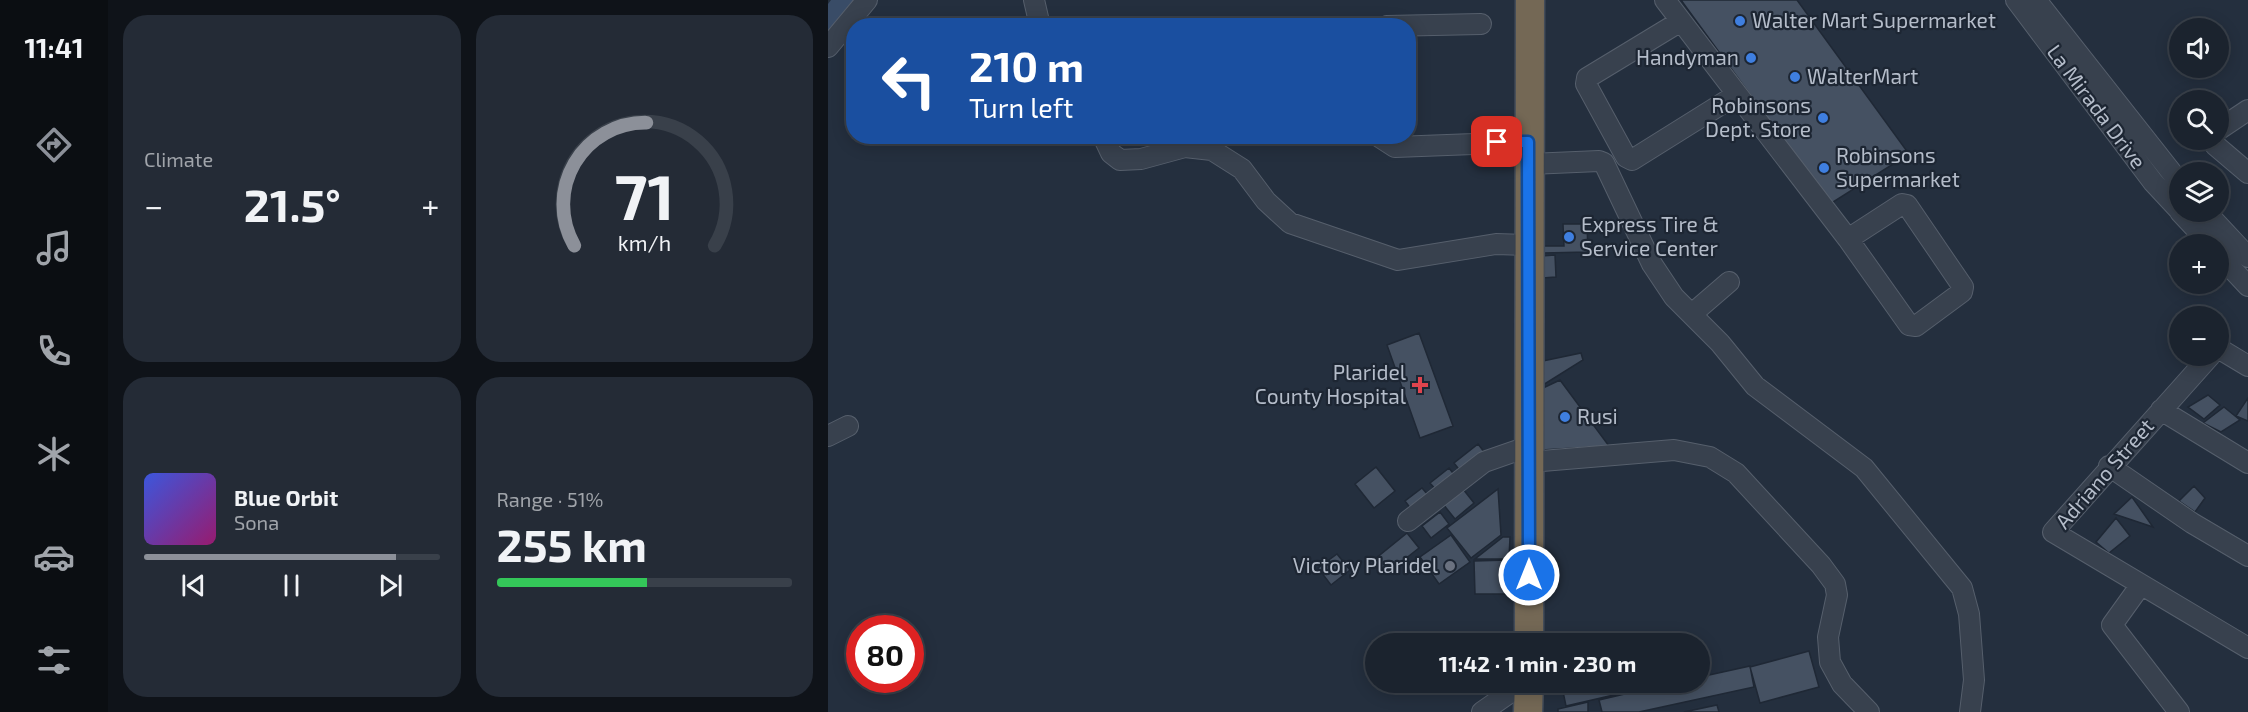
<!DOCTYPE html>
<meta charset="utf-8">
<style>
body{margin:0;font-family:"Exo 2",sans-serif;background:#242b36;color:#f1f3f6;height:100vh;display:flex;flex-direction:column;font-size:22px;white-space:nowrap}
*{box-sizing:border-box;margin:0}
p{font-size:20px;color:#a0a4aa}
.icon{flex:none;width:33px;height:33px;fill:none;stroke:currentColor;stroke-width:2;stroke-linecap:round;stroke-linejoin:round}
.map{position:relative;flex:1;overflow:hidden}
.sheet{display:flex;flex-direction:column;gap:15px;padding:15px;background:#0f1319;width:720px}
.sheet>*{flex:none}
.guide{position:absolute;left:18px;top:18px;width:570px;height:126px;border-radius:24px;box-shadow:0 3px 15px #0003,0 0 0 2px #39404a;background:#1a4fa0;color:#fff;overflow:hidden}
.buttons{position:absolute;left:1341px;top:18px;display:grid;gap:12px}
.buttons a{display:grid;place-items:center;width:60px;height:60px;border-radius:50%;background:#1b232e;box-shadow:0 3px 15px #0003,0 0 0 2px #39404a;font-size:30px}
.speed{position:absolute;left:18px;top:615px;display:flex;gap:12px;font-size:30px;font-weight:700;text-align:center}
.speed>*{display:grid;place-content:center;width:78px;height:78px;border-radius:50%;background:#1b232e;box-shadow:0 3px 15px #0003,0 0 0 2px #39404a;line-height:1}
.speed .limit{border:9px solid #d22;background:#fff;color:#111}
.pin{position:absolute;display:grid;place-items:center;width:51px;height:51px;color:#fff;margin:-26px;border-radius:12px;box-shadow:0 3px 9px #0006}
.me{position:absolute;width:66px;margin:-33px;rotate:0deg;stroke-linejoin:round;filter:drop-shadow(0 0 4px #0008)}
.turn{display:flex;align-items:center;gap:21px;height:126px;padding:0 24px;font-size:27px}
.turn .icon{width:78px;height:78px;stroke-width:2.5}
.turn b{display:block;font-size:42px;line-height:51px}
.big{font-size:45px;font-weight:700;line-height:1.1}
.sheet .card{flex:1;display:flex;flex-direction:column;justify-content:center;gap:9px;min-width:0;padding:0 21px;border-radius:24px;background:#242b36}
.sheet .dial{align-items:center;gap:0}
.dial svg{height:156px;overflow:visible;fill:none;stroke:#39404a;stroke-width:7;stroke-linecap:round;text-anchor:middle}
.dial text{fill:#f1f3f6;stroke:none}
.song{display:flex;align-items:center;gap:18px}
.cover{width:72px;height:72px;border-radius:9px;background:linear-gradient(135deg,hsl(230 70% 55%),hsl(320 70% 35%))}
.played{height:6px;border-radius:3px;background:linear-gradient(90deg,#8c9099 85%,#39404a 85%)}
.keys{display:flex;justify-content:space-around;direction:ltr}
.heat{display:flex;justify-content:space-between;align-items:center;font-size:33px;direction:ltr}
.charge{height:9px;border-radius:4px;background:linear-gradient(90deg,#34c759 51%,#39404a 0)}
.sheet .tiles{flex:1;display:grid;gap:15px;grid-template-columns:repeat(2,1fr)}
.trip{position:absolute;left:537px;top:633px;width:345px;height:60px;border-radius:30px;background:#1b232e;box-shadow:0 3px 15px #0003,0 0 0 2px #39404a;font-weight:700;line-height:60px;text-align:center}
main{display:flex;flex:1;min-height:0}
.tabs{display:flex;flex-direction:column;width:108px;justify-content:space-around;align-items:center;background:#0b0e12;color:#a0a4aa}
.tabs .icon{width:42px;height:42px}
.tabs .current{color:#8c9099}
.tabs b{font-size:27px;color:#f1f3f6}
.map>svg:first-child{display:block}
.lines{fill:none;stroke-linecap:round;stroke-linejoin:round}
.river{stroke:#394c67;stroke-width:24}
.building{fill:#455162;stroke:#1f2835;stroke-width:1.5}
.minor-casing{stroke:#565f6c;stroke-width:22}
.highway-casing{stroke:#434c59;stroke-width:31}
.minor{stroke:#38414e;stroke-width:20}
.highway{stroke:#746855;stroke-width:28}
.route-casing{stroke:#114b97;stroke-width:15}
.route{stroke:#1a73e8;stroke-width:10}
.shop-dot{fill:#3f7fe0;stroke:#1d2633;stroke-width:2}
.health-dot{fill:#e0444e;stroke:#1d2633;stroke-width:2}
.worship-dot{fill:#6b7280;stroke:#1d2633;stroke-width:2}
.labels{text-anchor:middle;stroke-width:4.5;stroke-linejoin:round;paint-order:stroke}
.poi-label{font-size:21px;fill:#b4bcc9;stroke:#1d2633;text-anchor:start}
.street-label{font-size:21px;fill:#b4bcc9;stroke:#1d2633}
</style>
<main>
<nav class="tabs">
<b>11:41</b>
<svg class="icon current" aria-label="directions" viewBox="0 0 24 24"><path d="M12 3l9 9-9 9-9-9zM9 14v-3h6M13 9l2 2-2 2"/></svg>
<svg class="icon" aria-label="music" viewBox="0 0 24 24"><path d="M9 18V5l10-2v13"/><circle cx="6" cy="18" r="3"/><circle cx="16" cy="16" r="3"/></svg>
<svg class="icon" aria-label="phone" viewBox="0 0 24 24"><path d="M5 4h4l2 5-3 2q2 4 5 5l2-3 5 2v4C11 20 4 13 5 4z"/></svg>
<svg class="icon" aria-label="climate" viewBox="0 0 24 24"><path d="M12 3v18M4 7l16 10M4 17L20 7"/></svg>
<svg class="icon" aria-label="car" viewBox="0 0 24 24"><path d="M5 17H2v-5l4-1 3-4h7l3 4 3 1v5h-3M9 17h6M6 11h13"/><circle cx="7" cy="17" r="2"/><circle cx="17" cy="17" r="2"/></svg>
<svg class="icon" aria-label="filters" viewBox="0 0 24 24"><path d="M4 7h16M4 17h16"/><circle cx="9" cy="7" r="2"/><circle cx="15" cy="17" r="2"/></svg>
</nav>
<section class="sheet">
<div class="tiles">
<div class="card"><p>Climate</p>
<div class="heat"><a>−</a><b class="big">21.5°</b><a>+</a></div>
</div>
<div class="card dial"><svg viewBox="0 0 100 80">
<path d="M14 69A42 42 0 1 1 86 69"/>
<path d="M14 69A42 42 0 0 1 51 6" stroke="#8c9099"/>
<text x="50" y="56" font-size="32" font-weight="700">71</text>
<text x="50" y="72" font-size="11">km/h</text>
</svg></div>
<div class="card">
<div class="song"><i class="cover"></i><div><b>Blue Orbit</b><p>Sona</p></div></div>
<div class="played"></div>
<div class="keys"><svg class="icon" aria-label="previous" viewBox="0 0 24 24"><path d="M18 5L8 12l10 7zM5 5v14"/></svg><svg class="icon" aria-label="pause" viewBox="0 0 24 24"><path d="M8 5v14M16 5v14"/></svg><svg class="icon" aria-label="next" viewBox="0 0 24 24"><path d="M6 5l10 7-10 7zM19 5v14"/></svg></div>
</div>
<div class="card"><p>Range · 51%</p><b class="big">255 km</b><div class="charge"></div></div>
</div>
</section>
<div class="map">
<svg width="1420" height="712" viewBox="0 0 1420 712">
<rect width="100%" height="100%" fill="#242f3e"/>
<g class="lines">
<!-- river -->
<path class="river" d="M0,24L18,0"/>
</g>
<!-- building -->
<path class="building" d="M853,0H969L1081,154L1002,204Z
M735,224H759L760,252L715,253V246H736Z
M727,255L728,277L714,278L713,256Z
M591,333L625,426L592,438L559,345Z
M753,353L755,360L715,385L710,362Z
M732,380L781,446L714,450L715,388Z
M1380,395L1392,405L1376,419L1360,407Z
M1420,398V421L1408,416Z
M1396,407L1412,420L1393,432L1375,423Z
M650,444L657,453L633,472L626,463Z
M548,467L567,491L546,508L527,484Z
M621,468L628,477L609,491L602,483Z
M1366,486L1377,498L1367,512L1351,501Z
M594,488L600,495L583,509L577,501Z
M635,489L646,503L627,519L615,504Z
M670,489L673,535L643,558L619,528Z
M1304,497L1325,527L1286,514Z
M612,512L621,524L603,538L594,526Z
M1288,518L1302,536L1281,553L1268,542Z
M579,533L591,548L558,574L547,559Z
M623,535L642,562L611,584L592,557Z
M675,537H682L681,559H647Z
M509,554L522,570L503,585L490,568Z
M681,560L682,594H647L646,561Z
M981,651L991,687L932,703L922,667Z
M922,666L926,687L811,712H774L771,700L848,682H872V677Z
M733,682H815L816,688L738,706Z
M760,702V712H730V709Z
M889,705L891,712H856Z"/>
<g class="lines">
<!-- minor casing -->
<g class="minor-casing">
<path id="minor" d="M206,0L212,26
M837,0L1020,239L1081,325L1088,326L1134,292L1135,287L1079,205L1074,204L1020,239
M1188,0L1325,182L1352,211
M1208,0L1352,183
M853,21L759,78L758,84L798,157L804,160L908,95
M559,26L653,24
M0,47L39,0
M1390,130L1420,110
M275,136L283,153L292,160L313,159L357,147L384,150L414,169L438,201L462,223L570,260L668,244L702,245
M550,136L567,147L701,142
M1385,140L1387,145L1420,173
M702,164L771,161L776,163L824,264L846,297L892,343L927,386L1036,468L1134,588L1141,614L1146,680L1142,712
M1352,212L1382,244
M1378,212L1420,257
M1390,254L1420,286
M865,313L901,282
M1390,348L1420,366
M1382,356L1225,532L1420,648
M1333,410L1420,463
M0,436L20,426
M702,462L846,450L882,457L908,473L993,565L1007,584L1009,595L1000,637L1002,662L1014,684L1041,712
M1281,466L1364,523L1420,556
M580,521L656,462L702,446
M1312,586L1284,625L1351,712
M654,712L697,682"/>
</g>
<!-- highway casing -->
<g class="highway-casing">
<path id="highway" d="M701,644L702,0
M700,712L701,682"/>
</g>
<!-- minor -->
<use href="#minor" class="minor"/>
<!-- highway -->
<use href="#highway" class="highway"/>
</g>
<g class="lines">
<!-- route casing -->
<g class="route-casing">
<path id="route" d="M669,142H700L701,575"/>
</g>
<!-- route -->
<use href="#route" class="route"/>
</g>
<!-- markers -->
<g class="shop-dot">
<circle cx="912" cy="21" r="6"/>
<circle cx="923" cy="58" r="6"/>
<circle cx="967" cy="77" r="6"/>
<circle cx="995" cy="118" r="6"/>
<circle cx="996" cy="168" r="6"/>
<circle cx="741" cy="237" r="6"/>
<circle cx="737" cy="417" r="6"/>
</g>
<path class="health-dot" d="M589 376h6v6h6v6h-6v6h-6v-6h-6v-6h6z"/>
<circle class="worship-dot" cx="622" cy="566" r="6"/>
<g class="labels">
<!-- poi labels -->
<g class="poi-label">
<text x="924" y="28">Walter Mart Supermarket</text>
<text x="911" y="65" text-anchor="end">Handyman</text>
<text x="979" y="84">WalterMart</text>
<text x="983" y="113" text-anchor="end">Robinsons<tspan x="983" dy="24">Dept. Store</tspan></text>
<text x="1008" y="163">Robinsons<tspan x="1008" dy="24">Supermarket</tspan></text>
<text x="753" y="232">Express Tire &amp;<tspan x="753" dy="24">Service Center</tspan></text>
<text x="578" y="380" text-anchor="end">Plaridel<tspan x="578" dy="24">County Hospital</tspan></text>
<text x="749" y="424">Rusi</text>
<text x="610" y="573" text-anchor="end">Victory Plaridel</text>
</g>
<!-- street labels -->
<g class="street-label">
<text transform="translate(1268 107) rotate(53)" y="7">La Mirada Drive</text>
<text transform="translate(1277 474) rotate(-49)" y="7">Adriano Street</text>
</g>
</g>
</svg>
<div class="buttons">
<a><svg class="icon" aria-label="sound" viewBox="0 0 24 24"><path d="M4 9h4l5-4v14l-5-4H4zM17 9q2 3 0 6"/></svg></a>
<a><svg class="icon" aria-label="search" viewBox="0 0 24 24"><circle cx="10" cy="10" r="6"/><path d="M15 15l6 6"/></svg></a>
<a><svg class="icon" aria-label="layers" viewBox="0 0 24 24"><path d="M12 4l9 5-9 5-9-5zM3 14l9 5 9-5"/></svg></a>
<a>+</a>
<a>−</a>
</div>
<div class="speed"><div class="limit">80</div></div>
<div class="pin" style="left:669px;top:142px;background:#d93025"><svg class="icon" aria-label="arrive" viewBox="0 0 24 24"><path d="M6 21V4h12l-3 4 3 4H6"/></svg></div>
<svg class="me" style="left:701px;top:575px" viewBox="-20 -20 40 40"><circle r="17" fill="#1a73e8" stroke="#fff" stroke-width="3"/><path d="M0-11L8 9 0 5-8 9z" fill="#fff"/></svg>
<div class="trip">11:42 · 1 min · 230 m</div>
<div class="guide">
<div class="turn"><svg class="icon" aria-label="left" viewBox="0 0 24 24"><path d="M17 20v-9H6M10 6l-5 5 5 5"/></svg><div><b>210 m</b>Turn left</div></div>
</div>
</div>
</main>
